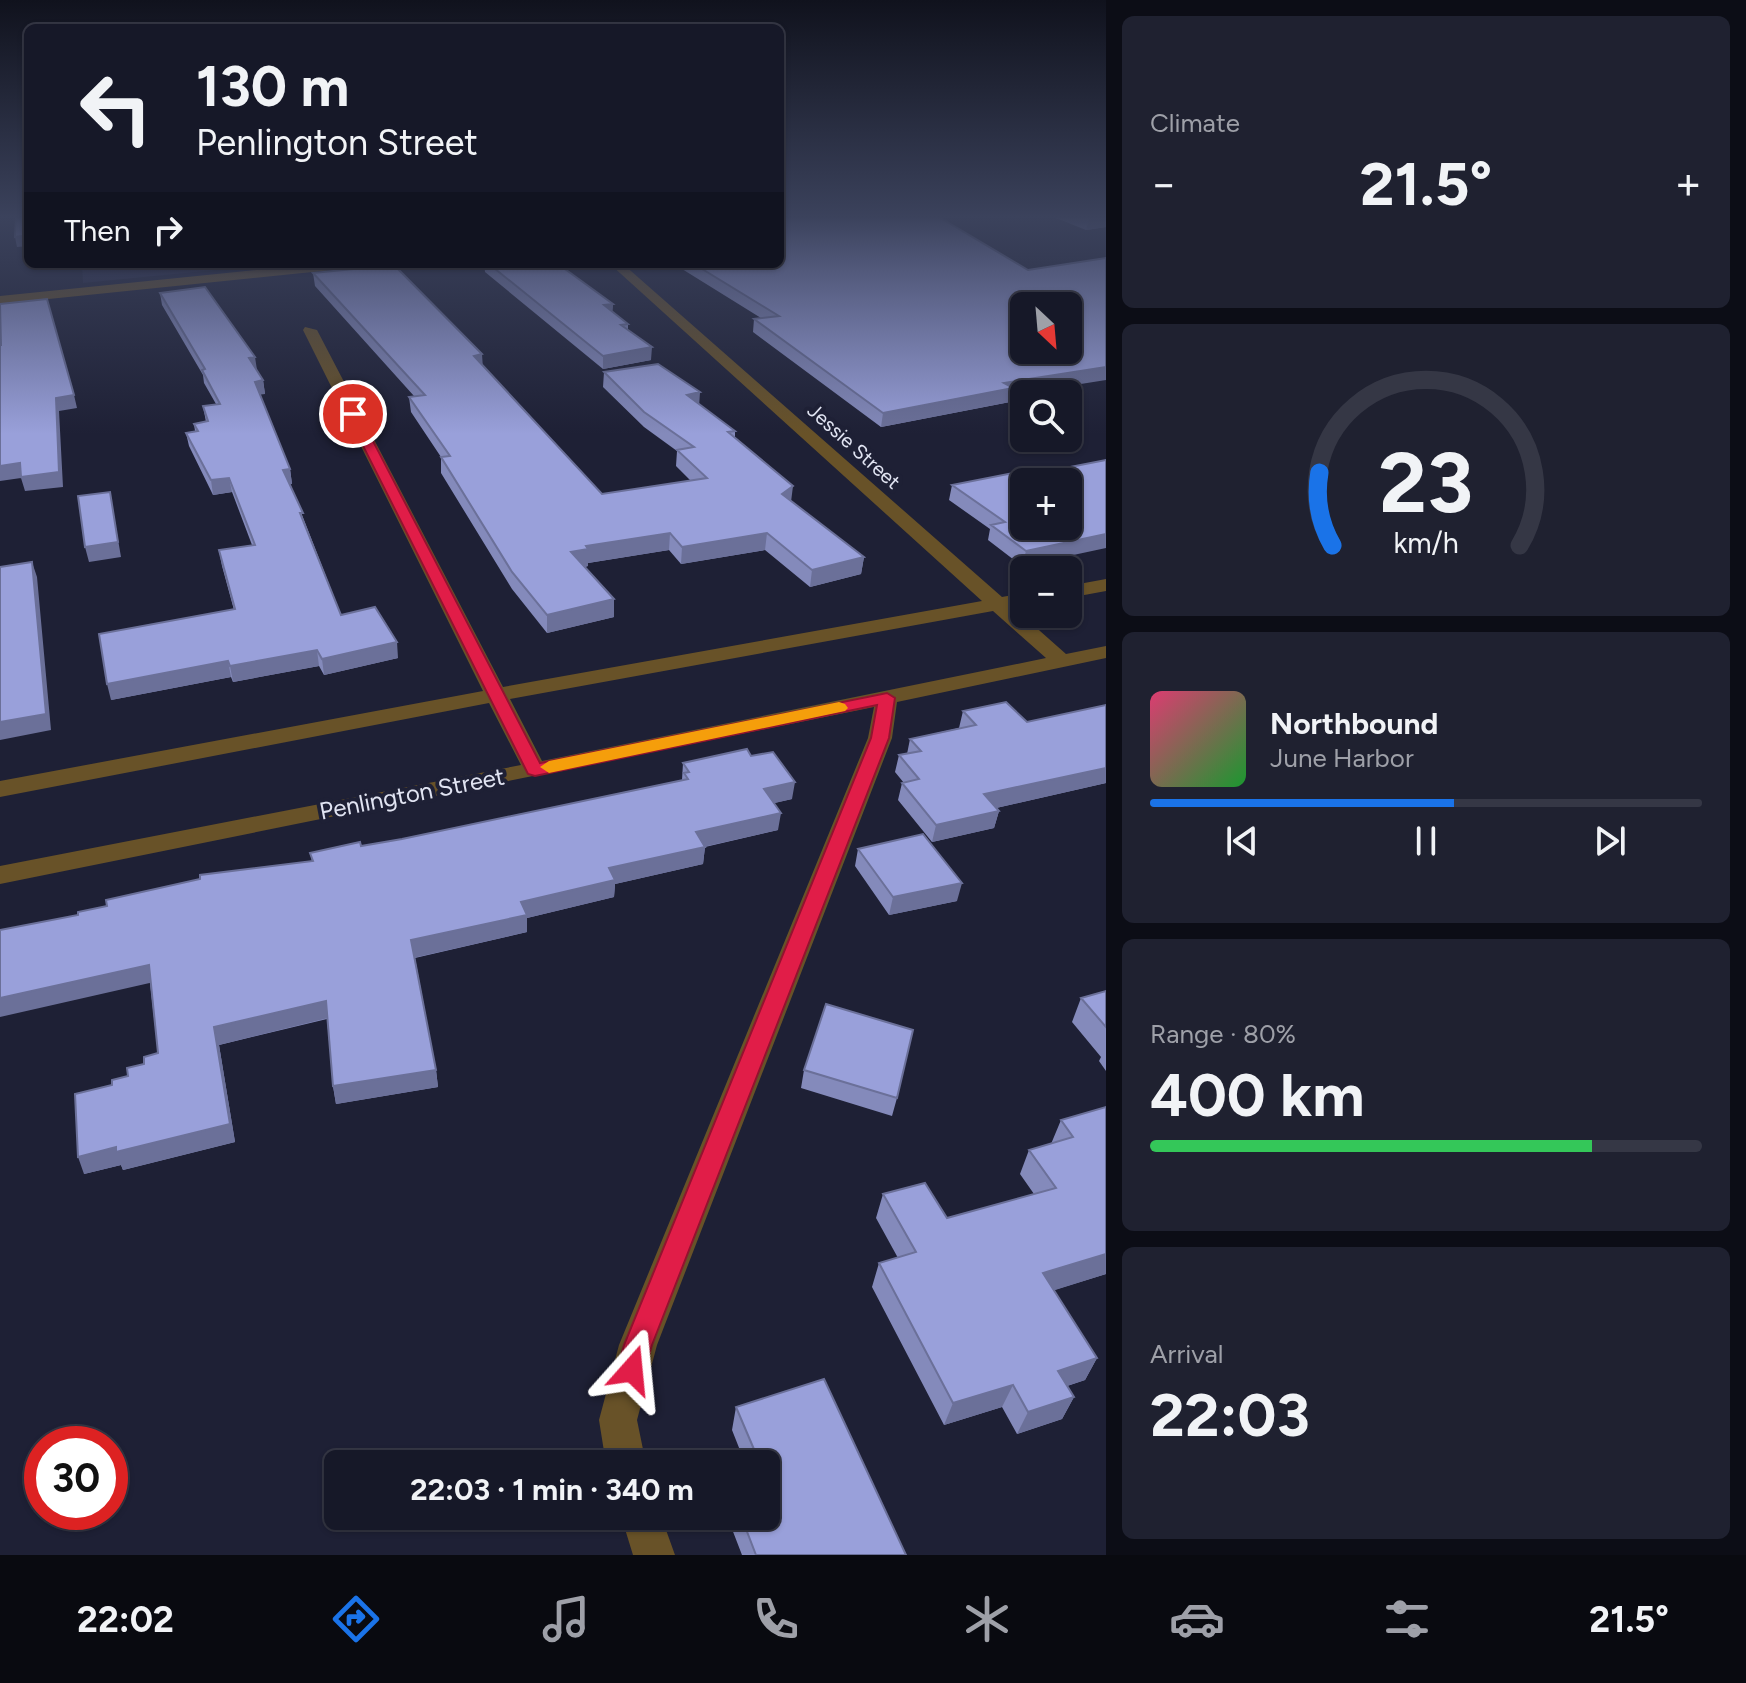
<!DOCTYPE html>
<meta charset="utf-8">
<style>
body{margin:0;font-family:Figtree,sans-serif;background:#1f2130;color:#f1f3f6;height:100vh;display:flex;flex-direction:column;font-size:30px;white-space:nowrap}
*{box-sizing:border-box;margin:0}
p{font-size:26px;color:#9ea0a8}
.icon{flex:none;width:44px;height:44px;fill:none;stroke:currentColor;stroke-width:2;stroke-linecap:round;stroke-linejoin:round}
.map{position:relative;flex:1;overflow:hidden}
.sheet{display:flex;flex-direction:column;gap:16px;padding:16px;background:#0c0d16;width:640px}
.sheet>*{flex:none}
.top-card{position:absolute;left:24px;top:24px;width:760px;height:244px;border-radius:12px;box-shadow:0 2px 6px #0004,0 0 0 2px #353745;background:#161828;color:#f1f3f6;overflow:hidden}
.needle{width:52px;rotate:154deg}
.controls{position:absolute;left:1010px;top:292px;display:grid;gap:16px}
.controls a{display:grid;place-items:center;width:72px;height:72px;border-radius:12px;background:#161828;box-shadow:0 2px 6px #0004,0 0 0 2px #353745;font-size:40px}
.speed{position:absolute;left:24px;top:1426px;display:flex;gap:16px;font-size:40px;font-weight:700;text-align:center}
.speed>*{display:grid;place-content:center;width:104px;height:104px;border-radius:50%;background:#161828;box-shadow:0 2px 6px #0004,0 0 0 2px #353745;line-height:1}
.speed .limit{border:12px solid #d22;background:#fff;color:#111}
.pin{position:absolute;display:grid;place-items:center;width:68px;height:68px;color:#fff;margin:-34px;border:4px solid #fff;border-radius:50%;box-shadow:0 2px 8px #0007}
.me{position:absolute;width:88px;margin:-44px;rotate:18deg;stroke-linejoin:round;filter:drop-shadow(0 0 6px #0008)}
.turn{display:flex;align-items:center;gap:28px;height:168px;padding:0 40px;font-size:36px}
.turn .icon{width:104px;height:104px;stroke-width:2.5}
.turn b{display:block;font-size:56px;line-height:68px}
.then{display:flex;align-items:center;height:76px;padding:0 40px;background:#0003;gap:16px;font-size:30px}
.big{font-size:60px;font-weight:700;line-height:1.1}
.sheet .tile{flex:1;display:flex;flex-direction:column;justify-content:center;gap:12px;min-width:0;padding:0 28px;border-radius:12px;background:#1f2130}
.sheet .dial{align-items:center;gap:0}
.dial svg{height:208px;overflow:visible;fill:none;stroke:#353745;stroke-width:7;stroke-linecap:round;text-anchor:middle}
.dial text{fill:#f1f3f6;stroke:none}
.song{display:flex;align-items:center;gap:24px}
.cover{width:96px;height:96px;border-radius:12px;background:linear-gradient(135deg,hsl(340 70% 55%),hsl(130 70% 35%))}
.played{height:8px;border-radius:4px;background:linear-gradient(90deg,#1a73e8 55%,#353745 55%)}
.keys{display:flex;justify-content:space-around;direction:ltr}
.heat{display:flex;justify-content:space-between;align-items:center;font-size:44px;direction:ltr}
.charge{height:12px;border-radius:6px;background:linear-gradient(90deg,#34c759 80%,#353745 0)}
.trip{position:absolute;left:324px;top:1450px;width:456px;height:80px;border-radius:12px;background:#161828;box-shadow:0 2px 6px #0004,0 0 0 2px #353745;font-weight:700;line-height:80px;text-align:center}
.tab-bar{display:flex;height:128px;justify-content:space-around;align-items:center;background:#090a10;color:#9ea0a8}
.tab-bar .icon{width:56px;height:56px}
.tab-bar .selected{color:#1a73e8}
.tab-bar b{font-size:36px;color:#f1f3f6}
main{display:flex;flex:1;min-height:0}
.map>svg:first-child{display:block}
.built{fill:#282a45}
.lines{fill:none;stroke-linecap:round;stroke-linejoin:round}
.minor{fill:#685228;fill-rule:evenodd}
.wall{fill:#848abb}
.shaded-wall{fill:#6b7099}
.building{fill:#99a0da;stroke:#6b7099;stroke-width:2;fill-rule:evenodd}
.route{fill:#e11d48;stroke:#92132f;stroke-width:2}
.slow{fill:#f59e0b}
.labels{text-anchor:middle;stroke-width:8;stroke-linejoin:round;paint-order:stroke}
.far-street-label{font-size:20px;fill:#e1e4f2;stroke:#1e2035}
.street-label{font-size:24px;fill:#e1e4f2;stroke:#1e2035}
</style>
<main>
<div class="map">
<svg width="1106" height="1555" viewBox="0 0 1106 1555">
<rect width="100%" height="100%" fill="#1e2035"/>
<!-- built -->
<path class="built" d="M82,264H276L83,283Z"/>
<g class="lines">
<!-- minor -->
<path class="minor" d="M315,264H357L351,268L0,304V296Z
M610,264H623L1002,597L1024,593V605L1013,607L1066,654L1106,646V658L897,702L892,738L657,1345L637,1420L646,1464H606L599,1420L619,1345L868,738L874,707L0,884V866L521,765L489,703L0,797V781L483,691L303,330L305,327L317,330L503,687L982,601ZM993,611L1046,658L542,761L510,699Z
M1106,579V591L1068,598V586Z
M621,1516H661L675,1555H633Z"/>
</g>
<!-- wall -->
<path class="wall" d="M1051,216H1106V227L1086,230Z
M484,264H558L613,304L612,312L628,324V330L651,360L603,369L485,272Z
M674,264H780L1012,395L1010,402L881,427L753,332L754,319L761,318Z
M313,273L483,366L602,494L691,481L676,466L677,451L644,427L603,387L604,372L699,405L735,431V438L791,501L864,557L861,574L810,587L765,550L681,564L669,550L588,563V566L585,567L614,599V617L547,633L512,589L441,473V457L411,412L409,397L414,396L315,286Z
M160,293L257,370H256L263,380L265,394H260L290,469L292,484H290L341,615L398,658L324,675L319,666L233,682L231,677L111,700L234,610L222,566L219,550L252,545L232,492L213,495L189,446L186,433L195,431L194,424L206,422L203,406L216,404L204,383L203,375L162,305Z
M1106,460L1022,566L988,540L990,529L949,500L952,485L1019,477Z
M1106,705V783L996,808L999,811L994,828L932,842L898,800L902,783H904L895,772L899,755L907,754L910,739L959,728L963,711L1027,722Z
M751,756L792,799L774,803L778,830L705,847L703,864L615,884L614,897L527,918V932L415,958L436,1070L438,1087L336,1104L333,1086L327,1019L219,1045L235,1142L123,1170L121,1165L84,1174L112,1085L128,1076L158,1053L150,983L78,915L312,861L310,853L361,846L402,839L682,780L683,763Z
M858,849L957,901L889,915L855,866Z
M1106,991V1071L1099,1061L1101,1057L1072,1022L1081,998Z
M804,1070L897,1098L892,1116L801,1088Z
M1106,1107V1274L1054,1290L1097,1358L1085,1380L1067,1386L1074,1397L1062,1419L1017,1434L1002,1407L944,1425L872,1287L879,1263L898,1258L876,1218L883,1194L947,1218L1034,1194L1020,1174L1029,1150L1051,1144L1061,1120Z
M736,1407L906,1555H742L727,1516H766L732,1430Z"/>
<!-- shaded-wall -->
<path class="shaded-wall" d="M1106,217V227L1086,230L1089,219Z
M28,235V246L17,247L15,237Z
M613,304L612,316L604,305Z
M652,347L651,360L603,369V356Z
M482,354L483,369L474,356Z
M255,357L257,370L251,371L249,358Z
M1106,367V380L1012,395L1010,402L881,427L883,413L1004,383Z
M263,380L265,394L257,395L255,382Z
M700,392L699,407L687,395Z
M74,395L77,408L59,411L63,487L25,491L21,478L0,481V466L20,463L56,398Z
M290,469L292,484L285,485L283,470Z
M229,478L232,492L213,495L211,480Z
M793,486L791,502L782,494Z
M110,492L121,557L89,562L85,547Z
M670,533L669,550L588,563V566L571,569V552L586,546Z
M767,533L765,550L681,564L682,547Z
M1106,534V548L1022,566L1026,551Z
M864,557L861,574L810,587L812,570Z
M32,562L37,577L51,730L0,740V722Z
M614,599V617L547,633V615Z
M397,642L398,658L324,675L322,659Z
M317,650L319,666L233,682L230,666Z
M228,661L231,677L111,700L107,684Z
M1106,768V783L979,812L984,794Z
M795,782L792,799L762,806L764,789Z
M999,811L994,828L932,842L936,825Z
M781,813L778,830L694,849L696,832Z
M705,847L703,864L615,884L614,897L527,918V932L413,958L411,940L521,902L609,868Z
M962,883L957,901L889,915L893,897Z
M149,965L154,982L0,1017V998Z
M326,1001L328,1018L219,1045L235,1142L123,1170L121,1165L84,1174L78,1157L116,1147L214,1027Z
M436,1070L438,1087L336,1104L333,1086Z
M1106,1254V1274L1033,1297L1043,1273Z
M1097,1358L1085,1380L1046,1393L1058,1371Z
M1013,1385L1002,1407L944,1425L953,1403Z
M1074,1397L1062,1419L1017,1434L1028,1412Z"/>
<!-- building -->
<path class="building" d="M16,216H28V235L15,237Z
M780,216H937L1028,270L1106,258V367L1004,383L1013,388L883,413L754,319L779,316L694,264H780ZM1024,306H1068V350H1024Z
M1080,216H1106V217L1089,219Z
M489,264H558L613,304L604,305L628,324L621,325L652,347L603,356Z
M394,265L482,354L474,356L602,494L707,478L677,450L694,447L644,412L604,372L658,364L700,392L687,395L735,431L728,432L793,486L782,494L864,557L812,570L767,533L682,547L670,533L586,546L588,549L571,552L614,599L547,615L512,572L441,457L450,456L409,397L425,395L313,273Z
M205,287L255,357L249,358L263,380L255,382L290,469L283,470L303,513H300L341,615L375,607L397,642L322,659L317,650L230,666L228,661L107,684L99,634L235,609L219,550L255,545L229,478L211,480L186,433L198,431L194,424L208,421L203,406L220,404L202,370L205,369L160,293Z
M47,299L74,395L56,398L59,472L21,477L20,463L0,466V345H1L0,304Z
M1106,460V534L1026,551L991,525L1005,522L952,485L1013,473L1019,477ZM1024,482H1068V526H1024Z
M110,492L118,542L85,547L78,496Z
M32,562L46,714L0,722V567Z
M1006,702L1027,722L1106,705V768L984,794L999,811L936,825L902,783L919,779L899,755L921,751L910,739L976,725L963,711Z
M747,749L751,756L773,752L795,782L764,789L781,813L696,832L705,847L609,868L615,880L521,902L527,915L411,940L436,1070L333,1086L326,1001L214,1027L230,1124L116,1152V1147L78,1157L75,1094L112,1085V1080L128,1076L127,1068L144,1064V1057L158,1053L149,965L0,998V930L78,915V912L107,906L106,900L200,879V875L313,861L310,853L360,842L361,846L402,839L688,779L684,773L689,772L683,763Z
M923,834L962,883L893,897L858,849Z
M1106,991V1027L1081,998Z
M826,1004L913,1030L897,1098L804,1070Z
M1106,1107V1254L1043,1273L1097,1358L1058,1371L1074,1397L1028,1412L1013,1385L953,1403L879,1263L916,1252L883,1194L925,1183L947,1218L1056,1188L1029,1150L1073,1137L1061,1120Z
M824,1379L906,1555H756L741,1516H766V1464H727L756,1454L736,1407Z"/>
<!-- sky -->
<linearGradient id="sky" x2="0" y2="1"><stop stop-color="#10121d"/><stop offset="0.5" stop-color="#3b425c"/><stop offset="1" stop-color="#3b425c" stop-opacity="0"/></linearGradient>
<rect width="1106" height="434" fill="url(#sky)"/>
<!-- route -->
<path class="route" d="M353,411L359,414L540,763L887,693L895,698L889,738L652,1345L642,1380L632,1384L622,1380L617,1370L624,1345L871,738L877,705L535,776L528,774L347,414Z"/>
<!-- slow -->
<path class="slow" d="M839,702L845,704L848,708L845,711L549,773L540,767L549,761Z"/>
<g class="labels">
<!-- far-street labels -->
<g class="far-street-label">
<text transform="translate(854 446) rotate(42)" y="7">Jessie Street</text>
</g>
<!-- street labels -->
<g class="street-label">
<text transform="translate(412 794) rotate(-11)" y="8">Penlington Street</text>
</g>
</g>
</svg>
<div class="controls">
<a><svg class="needle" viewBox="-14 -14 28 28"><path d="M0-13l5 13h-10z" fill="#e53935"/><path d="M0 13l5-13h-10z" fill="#9ea0a8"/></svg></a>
<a><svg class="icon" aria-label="search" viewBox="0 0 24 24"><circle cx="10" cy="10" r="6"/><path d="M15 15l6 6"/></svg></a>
<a>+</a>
<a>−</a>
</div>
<div class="speed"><div class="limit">30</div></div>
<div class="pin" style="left:353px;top:414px;background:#d93025"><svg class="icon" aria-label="arrive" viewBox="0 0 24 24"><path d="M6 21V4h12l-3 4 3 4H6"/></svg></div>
<svg class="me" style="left:632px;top:1370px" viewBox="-20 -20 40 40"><path d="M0-17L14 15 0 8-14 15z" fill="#e11d48" stroke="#fff" stroke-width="4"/></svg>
<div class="trip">22:03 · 1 min · 340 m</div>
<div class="top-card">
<div class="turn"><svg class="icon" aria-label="left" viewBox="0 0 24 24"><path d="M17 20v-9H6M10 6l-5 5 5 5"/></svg><div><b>130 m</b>Penlington Street</div></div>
<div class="then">Then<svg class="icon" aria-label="right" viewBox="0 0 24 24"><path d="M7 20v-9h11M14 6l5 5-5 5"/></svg></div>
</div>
</div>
<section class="sheet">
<div class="tile"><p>Climate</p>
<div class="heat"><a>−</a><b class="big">21.5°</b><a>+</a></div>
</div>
<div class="tile dial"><svg viewBox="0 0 100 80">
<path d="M14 69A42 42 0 1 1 86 69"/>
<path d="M14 69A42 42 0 0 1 9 41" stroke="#1a73e8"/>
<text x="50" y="56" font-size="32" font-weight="700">23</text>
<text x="50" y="72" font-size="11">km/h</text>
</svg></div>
<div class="tile">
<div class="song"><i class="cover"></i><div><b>Northbound</b><p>June Harbor</p></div></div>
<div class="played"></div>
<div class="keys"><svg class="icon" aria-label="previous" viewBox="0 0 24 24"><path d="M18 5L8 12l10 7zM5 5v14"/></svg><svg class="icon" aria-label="pause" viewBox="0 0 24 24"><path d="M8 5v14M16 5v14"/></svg><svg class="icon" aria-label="next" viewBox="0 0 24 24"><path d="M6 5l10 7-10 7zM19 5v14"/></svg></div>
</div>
<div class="tile"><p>Range · 80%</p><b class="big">400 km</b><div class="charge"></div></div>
<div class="tile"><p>Arrival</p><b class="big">22:03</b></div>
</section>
</main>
<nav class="tab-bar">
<b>22:02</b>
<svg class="icon selected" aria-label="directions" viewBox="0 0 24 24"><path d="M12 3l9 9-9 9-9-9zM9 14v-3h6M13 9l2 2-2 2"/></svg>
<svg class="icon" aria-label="music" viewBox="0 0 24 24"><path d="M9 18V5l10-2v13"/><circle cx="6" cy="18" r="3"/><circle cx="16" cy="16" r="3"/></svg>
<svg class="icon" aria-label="phone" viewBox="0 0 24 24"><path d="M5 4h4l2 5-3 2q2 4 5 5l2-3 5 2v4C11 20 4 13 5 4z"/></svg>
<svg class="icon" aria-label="climate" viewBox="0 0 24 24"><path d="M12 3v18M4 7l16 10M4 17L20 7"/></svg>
<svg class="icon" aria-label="car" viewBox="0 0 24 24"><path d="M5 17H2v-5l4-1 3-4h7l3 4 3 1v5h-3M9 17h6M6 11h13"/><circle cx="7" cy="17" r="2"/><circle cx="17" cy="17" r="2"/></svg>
<svg class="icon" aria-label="filters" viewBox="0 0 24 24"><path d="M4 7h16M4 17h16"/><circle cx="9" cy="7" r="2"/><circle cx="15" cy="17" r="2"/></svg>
<b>21.5°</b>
</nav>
